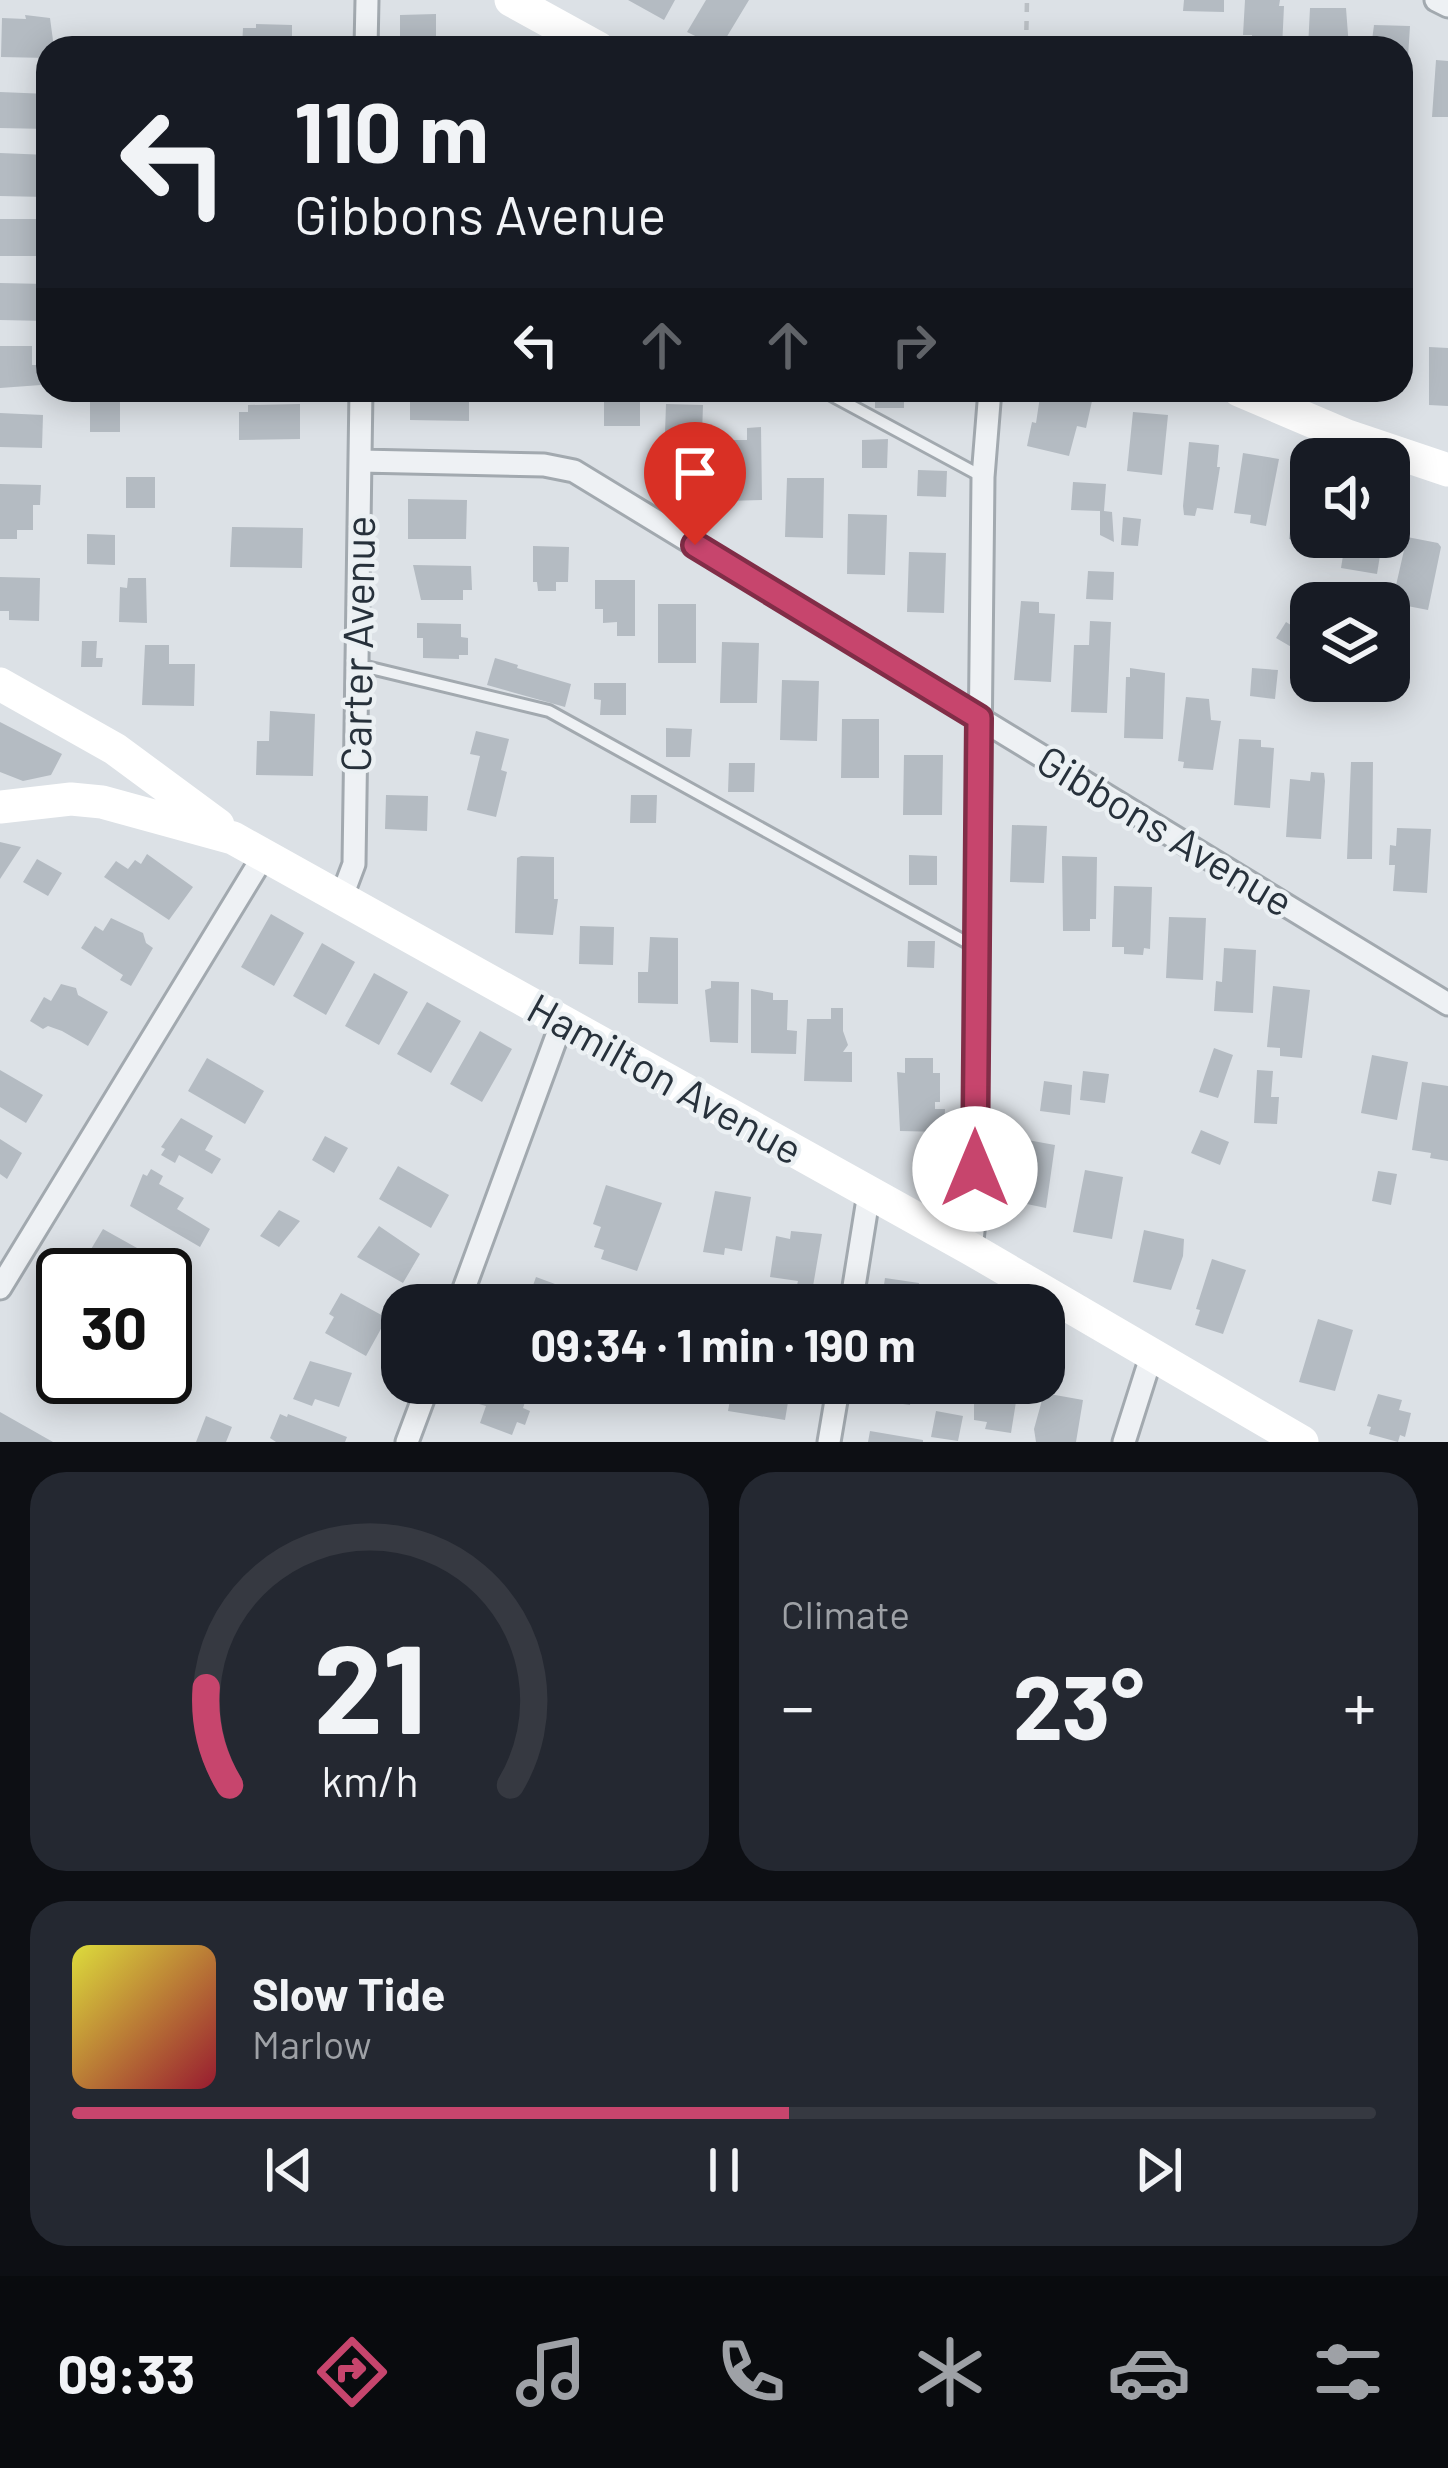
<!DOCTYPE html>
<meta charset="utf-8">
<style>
body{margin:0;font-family:Barlow,sans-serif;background:#242831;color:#f1f3f6;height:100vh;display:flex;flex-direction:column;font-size:45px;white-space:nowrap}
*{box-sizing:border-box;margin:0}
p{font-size:39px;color:#9ea1a6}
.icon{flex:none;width:66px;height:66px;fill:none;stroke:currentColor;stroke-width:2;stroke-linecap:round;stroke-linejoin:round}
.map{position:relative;height:1442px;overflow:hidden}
.panel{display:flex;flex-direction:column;gap:30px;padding:30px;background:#0d0f14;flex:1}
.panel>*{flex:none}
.banner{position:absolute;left:36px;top:36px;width:1377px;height:366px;border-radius:36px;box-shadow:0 6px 30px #0003;background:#171b24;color:#f1f3f6;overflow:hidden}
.controls{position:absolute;left:1290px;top:438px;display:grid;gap:24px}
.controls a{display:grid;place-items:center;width:120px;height:120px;border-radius:24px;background:#171b24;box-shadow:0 6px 30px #0003;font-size:60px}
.speed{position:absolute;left:36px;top:1248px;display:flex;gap:24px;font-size:60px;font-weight:700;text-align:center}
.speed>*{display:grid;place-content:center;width:156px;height:156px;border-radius:50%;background:#171b24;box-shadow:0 6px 30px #0003;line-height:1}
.speed .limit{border:6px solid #111;border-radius:18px;background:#fff;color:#111}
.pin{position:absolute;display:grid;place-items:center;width:102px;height:102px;color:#fff;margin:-123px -51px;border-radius:50% 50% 50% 0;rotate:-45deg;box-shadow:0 0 12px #0007}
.pin .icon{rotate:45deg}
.me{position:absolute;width:132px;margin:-66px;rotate:0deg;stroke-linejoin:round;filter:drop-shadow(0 0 9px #0008)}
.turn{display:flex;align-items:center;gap:42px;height:252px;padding:0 60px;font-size:54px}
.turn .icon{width:156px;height:156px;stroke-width:2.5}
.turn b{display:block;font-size:84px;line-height:102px}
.lanes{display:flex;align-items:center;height:114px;padding:0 60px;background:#0003;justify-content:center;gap:60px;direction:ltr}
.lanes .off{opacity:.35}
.big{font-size:90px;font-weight:700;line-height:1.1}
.panel .widget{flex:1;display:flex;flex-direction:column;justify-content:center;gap:18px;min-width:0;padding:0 42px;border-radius:36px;background:#242831}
.panel .dial{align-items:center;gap:0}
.dial svg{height:312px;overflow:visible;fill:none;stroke:#363941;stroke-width:7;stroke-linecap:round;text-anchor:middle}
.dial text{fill:#f1f3f6;stroke:none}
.song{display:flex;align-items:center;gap:36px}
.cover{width:144px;height:144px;border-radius:18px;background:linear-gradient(135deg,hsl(60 70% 55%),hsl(350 70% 35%))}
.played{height:12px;border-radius:6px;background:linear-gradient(90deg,#c7456d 55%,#363941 55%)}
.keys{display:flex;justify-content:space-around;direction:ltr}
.heat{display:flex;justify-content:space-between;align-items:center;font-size:66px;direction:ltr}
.panel .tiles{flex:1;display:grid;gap:30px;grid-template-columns:1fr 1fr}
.widget:last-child{grid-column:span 2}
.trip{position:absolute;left:381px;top:1284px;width:684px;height:120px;border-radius:36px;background:#171b24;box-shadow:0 6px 30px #0003;font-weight:700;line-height:120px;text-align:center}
.tab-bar{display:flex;height:192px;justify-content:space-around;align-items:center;background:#090b0e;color:#9ea1a6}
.tab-bar .icon{width:84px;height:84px}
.tab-bar .selected{color:#c7456d}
.tab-bar b{font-size:54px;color:#f1f3f6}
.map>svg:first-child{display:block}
.building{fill:#b4bbc2}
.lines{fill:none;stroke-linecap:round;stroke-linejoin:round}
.lane-casing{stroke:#a2a9af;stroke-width:16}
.street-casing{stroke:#a2a9af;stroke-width:27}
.path{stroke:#babfc4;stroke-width:4.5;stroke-dasharray:9 9;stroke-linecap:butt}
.lane{stroke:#eef1f4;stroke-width:10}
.street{stroke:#eef1f4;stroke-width:21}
.secondary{stroke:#fff;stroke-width:33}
.route-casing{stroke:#812d47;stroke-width:30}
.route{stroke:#c7456d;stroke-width:21}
.labels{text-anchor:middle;stroke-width:9;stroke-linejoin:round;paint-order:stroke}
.street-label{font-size:42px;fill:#27313b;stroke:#ebf0f3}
</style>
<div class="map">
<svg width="1448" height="1442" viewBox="0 0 1448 1442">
<rect width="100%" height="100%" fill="#dce1e6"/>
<!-- building -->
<path class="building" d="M628,0H675L664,20Z
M706,0H749L720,48L687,32Z
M1184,0H1224V12L1183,11Z
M1245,0H1280L1279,6H1284L1282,48H1252V35H1243Z
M1310,8H1346L1349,48H1308Z
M436,14V48H400V15Z
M25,15L50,18L54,48H48V58L1,57L2,18L26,19Z
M256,24L292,25V41H300V48H242L243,28H256Z
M1374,25L1410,26L1406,89H1401V48H1371Z
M1436,60L1448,61V117H1432Z
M0,92L48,94V129L0,128Z
M0,153L48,155L45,197L0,196Z
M0,219H46V256H0Z
M0,283L46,284L48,321L0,320Z
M0,346H32V365H41V385L0,388Z
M1429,347L1448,348V406L1429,405Z
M410,390H469V421L410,420Z
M604,390H640V426H604Z
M875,390H904V408H875Z
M1041,390H1079L1076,397L1092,401L1086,428L1077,426L1069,456L1027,446L1032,422L1036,423Z
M120,401V432H90V402Z
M300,404V439L239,440V412H248V405Z
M666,404L703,405L701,464L664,463Z
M1133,412L1168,415L1162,475L1127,471Z
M0,413L43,415L42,448L0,447Z
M761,427L762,500L726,501L725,440H747V428Z
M888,439L887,468H862V440Z
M1189,442L1219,445L1217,467H1220L1213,510L1197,508L1195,516L1184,515L1183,506Z
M1243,453L1279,459L1266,526L1250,523L1251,515L1234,513Z
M918,470L947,471L946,497L917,496Z
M126,477H155V508H126Z
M787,478H824L823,538L785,537Z
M1297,480L1311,482V537H1326L1325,545L1289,539Z
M1073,482L1106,484L1104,511L1112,512L1114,542L1100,535V511L1071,510Z
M0,484L41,485L40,505H33V530H17V539H0Z
M408,499L467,500L466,539H408Z
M848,514L887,515L885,575L847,574Z
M1123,517L1141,519L1138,546L1121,545Z
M232,527L303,528L302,568L230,567Z
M87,534L115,535V565L87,564Z
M1346,537H1383L1377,574L1341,568Z
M1407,537L1438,543L1441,547L1428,610L1392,603Z
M533,546L569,547L568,582H556V591H538L537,582H533Z
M909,552L946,553L944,613L907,612Z
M413,565L471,566L472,590H463V600H421Z
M1088,571L1114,572L1113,600L1086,599Z
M0,577L40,578L39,621L9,620V611H0Z
M128,578H146L147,623L119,622L120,587L127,588Z
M595,580H635V636H617V622L603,623V609H595Z
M1021,601L1039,602V613L1055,614L1051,682L1014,680Z
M658,604H696V663H658Z
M1090,621L1111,622L1107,713L1071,712L1074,645H1089Z
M1286,622L1310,637L1300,652L1276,638Z
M417,623L461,624V637L468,638V655H459V659L423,658V638H417Z
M82,641H97L96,658H103L102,667H81Z
M722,642L759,643L757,703H720Z
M145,645H169V664H195L194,706L142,705Z
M495,658L518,665L517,668L571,684L565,707L487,685Z
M1130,668L1165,673L1163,739L1124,738L1126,677H1130Z
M1252,668L1278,670L1275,699L1250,696Z
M782,680L819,681L817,741L780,740Z
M594,683H626V715H600L601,700L594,699Z
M1186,697L1209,699L1211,720L1221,721L1213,770L1183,768L1184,762L1178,761Z
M270,711L315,714L313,776L256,775L257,741H269Z
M842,719H879V778H841Z
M0,722L62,754L51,775L23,781L0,772Z
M666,728L692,729L690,757H666Z
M476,731L509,739L501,770L507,772L496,817L467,810L480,756L470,754Z
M1239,739L1261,740V747L1274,748L1270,808L1234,805Z
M904,755H943L942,815H903Z
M1351,762H1373L1372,859H1347Z
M729,763H755L754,792H728Z
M1311,772L1324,773L1325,781L1321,839L1286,837L1290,779L1310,781Z
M386,795L428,796L427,831L385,829Z
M631,795H657L656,823H630Z
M1012,825L1047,826L1044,883L1010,882Z
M1397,828L1431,829L1427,893L1393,891L1395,865H1389L1390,845L1396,846Z
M0,842L21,847L0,879Z
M147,854L193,887L169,920L104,877L116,861L128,869L135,860L141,864Z
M909,855L937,856V885H909Z
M521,856L554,857V899H558L553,935L515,933L517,858Z
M1062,856L1097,857L1096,919H1090V931H1063Z
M37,859L62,873L48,896L23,882Z
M1114,886L1152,887L1150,949L1144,948L1143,955L1124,954V947H1112Z
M271,914L304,933L274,986L241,967Z
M1169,917L1206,918L1203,980L1166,978Z
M111,918L143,933L146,943L153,948L131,986L120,980L123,975L81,948L95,926L103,931Z
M580,926L614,927L613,965L579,964Z
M650,937L678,938V1004L638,1003V972H648Z
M908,941H935L934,968L907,967Z
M322,943L355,962L326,1015L293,996Z
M1224,948L1256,950L1253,1013L1214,1011L1216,981L1222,982Z
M374,973L408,992L379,1045L345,1026Z
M711,981L739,982L738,1043L710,1042L705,990L711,988Z
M61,984L76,988L78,995L108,1012L88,1046L62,1031L48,1026L43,1029L30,1021L44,997L51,1001Z
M1273,986L1310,990L1302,1058L1280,1056V1048L1267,1047Z
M751,989L773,993V1000H788L787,1030L797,1031L796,1054L751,1053Z
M427,1002L461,1021L431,1073L397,1054Z
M831,1008H843V1031L848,1045L843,1052H852V1082L804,1081L807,1019H831Z
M480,1031L512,1049L482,1102L450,1084Z
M1214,1048L1233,1055L1218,1098L1199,1092Z
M1372,1055L1408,1062L1397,1120L1361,1113Z
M207,1058L264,1091L245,1124L188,1091Z
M905,1058H933V1073H940V1102H935V1109H945L944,1132L900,1131L897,1072L905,1073Z
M0,1070L43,1095L26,1123L0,1107Z
M1257,1070L1273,1071L1271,1097H1279L1277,1124L1254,1123Z
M1083,1071L1109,1074L1105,1103L1080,1100Z
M1044,1081L1072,1085L1070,1115L1040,1111Z
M1422,1082L1448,1086V1161L1430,1158L1431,1153L1412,1150Z
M181,1118L213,1136L205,1150L221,1159L212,1174L179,1155L175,1163L161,1155L165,1149L161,1147Z
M1201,1130L1229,1142L1220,1165L1191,1153Z
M325,1136L348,1148L334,1173L312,1160Z
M0,1139L22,1153L7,1179L0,1174Z
M1022,1139L1055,1145L1046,1208L1007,1200Z
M398,1166L449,1195L431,1228L379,1199Z
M151,1169L163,1176L159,1184L184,1198L177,1209L210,1229L200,1247L130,1206L143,1174L147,1176Z
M1085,1170L1123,1177L1112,1239L1073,1232Z
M1378,1171L1397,1174L1391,1205L1372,1201Z
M606,1185L662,1203L637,1271L601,1259L604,1250L594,1247L601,1227L593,1224Z
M715,1191L751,1197L742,1251L725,1248L724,1255L703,1252Z
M279,1210L300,1221L279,1247L260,1236Z
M379,1226L420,1254L403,1283L357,1257Z
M103,1229L155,1258L145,1275H109L84,1261Z
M1144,1230L1184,1239L1183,1256L1171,1290L1133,1282Z
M791,1231L822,1234L812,1292L796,1289L798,1281L770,1277L776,1236L790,1239Z
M1212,1259L1246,1270L1223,1334L1195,1325L1200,1310L1196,1309Z
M536,1277L574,1291L569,1305H526Z
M885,1278L919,1283L916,1305H881Z
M341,1293L387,1318L366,1356L325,1333L334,1317L329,1314Z
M1318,1319L1353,1330L1335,1391L1299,1382Z
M310,1361L352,1373L339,1407L315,1399L312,1406L293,1399Z
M733,1383H760L790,1390L785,1420L728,1411Z
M885,1383H913L910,1405L882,1401Z
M979,1383H1019L1011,1433L985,1429L987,1422L974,1420V1396Z
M484,1389L525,1402L523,1408L530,1411L525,1425L517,1422L512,1435L480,1423L486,1406L479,1404Z
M1044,1393L1083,1400L1076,1442H1036L1034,1429Z
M1378,1394L1402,1400L1399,1410L1411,1413L1405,1437L1400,1435L1398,1442L1369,1434L1371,1427L1367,1426Z
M936,1411L963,1416L958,1441L931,1437Z
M0,1412L53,1442H0Z
M280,1414L287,1417L288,1414L347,1437L345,1442H276L270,1438Z
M206,1416L232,1427L226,1442H196Z
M870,1431L923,1440V1442H868Z"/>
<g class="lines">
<!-- lane casing -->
<g class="lane-casing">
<path id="lane" d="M822,390L983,477
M358,665L549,711L977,948"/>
</g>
<!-- street casing -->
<g class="street-casing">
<path id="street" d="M1436,0L1448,6
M366,48L367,0
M360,461L544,465L574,471L1448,1004
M342,896L354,864L361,390
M971,1249L975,1214L983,477L990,390
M0,1288L264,855
M458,1305L562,1022
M851,1305L869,1193
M407,1442L429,1383
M829,1442L839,1383
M1124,1442L1152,1354"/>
</g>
<!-- path -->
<path class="path" d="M1026,48L1027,0"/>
<!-- lane -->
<use href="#lane" class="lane"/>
<!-- street -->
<use href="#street" class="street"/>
<!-- secondary -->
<path class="secondary" d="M511,0L598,48
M1239,390L1347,436L1448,470
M0,684L115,749L218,825
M0,807L71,799L102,802L233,838L971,1249L1302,1442"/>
</g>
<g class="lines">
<!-- route casing -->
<g class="route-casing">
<path id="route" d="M695,545L979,718L975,1169"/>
</g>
<!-- route -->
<use href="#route" class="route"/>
</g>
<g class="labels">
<!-- street labels -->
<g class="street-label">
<text transform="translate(358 644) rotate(-89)" y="15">Carter Avenue</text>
<text transform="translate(1165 831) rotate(31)" y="15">Gibbons Avenue</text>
<text transform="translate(665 1079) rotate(29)" y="15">Hamilton Avenue</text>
</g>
</g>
</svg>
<div class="controls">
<a><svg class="icon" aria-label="sound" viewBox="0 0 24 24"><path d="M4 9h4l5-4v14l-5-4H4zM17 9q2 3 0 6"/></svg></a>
<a><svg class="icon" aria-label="layers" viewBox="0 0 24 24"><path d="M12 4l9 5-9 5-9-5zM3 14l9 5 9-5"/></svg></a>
</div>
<div class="speed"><div class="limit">30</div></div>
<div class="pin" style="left:695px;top:545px;background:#d93025"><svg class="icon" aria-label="arrive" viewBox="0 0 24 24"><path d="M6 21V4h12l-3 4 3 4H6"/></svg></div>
<svg class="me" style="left:975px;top:1169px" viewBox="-20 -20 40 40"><circle r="19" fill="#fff"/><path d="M0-13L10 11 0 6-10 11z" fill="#c7456d"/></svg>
<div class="trip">09:34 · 1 min · 190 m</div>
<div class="banner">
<div class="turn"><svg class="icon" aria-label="left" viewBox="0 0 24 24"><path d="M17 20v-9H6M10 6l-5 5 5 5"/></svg><div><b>110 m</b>Gibbons Avenue</div></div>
<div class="lanes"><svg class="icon" aria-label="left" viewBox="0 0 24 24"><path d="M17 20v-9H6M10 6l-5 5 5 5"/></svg><svg class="icon off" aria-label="ahead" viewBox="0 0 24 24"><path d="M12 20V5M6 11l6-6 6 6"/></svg><svg class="icon off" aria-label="ahead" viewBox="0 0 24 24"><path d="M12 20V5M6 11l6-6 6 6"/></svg><svg class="icon off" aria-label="right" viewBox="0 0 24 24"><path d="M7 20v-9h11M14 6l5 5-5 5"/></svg></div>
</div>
</div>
<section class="panel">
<div class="tiles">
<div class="widget dial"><svg viewBox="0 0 100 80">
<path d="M14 69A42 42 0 1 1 86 69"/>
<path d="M14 69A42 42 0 0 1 8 44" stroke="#c7456d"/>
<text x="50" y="56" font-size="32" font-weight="700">21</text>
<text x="50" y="72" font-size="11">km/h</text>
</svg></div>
<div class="widget"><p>Climate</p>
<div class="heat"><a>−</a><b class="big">23°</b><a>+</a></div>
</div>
<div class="widget">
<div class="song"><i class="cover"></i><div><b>Slow Tide</b><p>Marlow</p></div></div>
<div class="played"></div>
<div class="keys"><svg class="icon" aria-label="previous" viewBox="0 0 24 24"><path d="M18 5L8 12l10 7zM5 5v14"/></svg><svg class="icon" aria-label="pause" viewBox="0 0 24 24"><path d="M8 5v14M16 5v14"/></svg><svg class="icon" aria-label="next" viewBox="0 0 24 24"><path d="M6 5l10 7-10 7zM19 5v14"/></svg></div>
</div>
</div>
</section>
<nav class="tab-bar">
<b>09:33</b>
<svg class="icon selected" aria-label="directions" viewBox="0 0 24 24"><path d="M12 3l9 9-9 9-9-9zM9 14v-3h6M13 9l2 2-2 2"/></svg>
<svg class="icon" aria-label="music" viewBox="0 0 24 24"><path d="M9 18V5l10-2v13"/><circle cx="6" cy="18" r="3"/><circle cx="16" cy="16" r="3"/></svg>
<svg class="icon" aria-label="phone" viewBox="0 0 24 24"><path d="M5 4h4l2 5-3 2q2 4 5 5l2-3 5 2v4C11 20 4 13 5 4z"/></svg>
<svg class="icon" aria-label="climate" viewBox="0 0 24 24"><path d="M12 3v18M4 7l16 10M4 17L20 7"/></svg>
<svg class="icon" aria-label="car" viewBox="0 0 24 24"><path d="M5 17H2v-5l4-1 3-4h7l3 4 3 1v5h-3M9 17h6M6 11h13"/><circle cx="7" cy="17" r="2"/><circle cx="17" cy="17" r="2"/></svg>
<svg class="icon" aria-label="filters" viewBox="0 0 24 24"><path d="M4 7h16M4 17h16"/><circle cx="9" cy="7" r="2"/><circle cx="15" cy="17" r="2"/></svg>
</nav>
